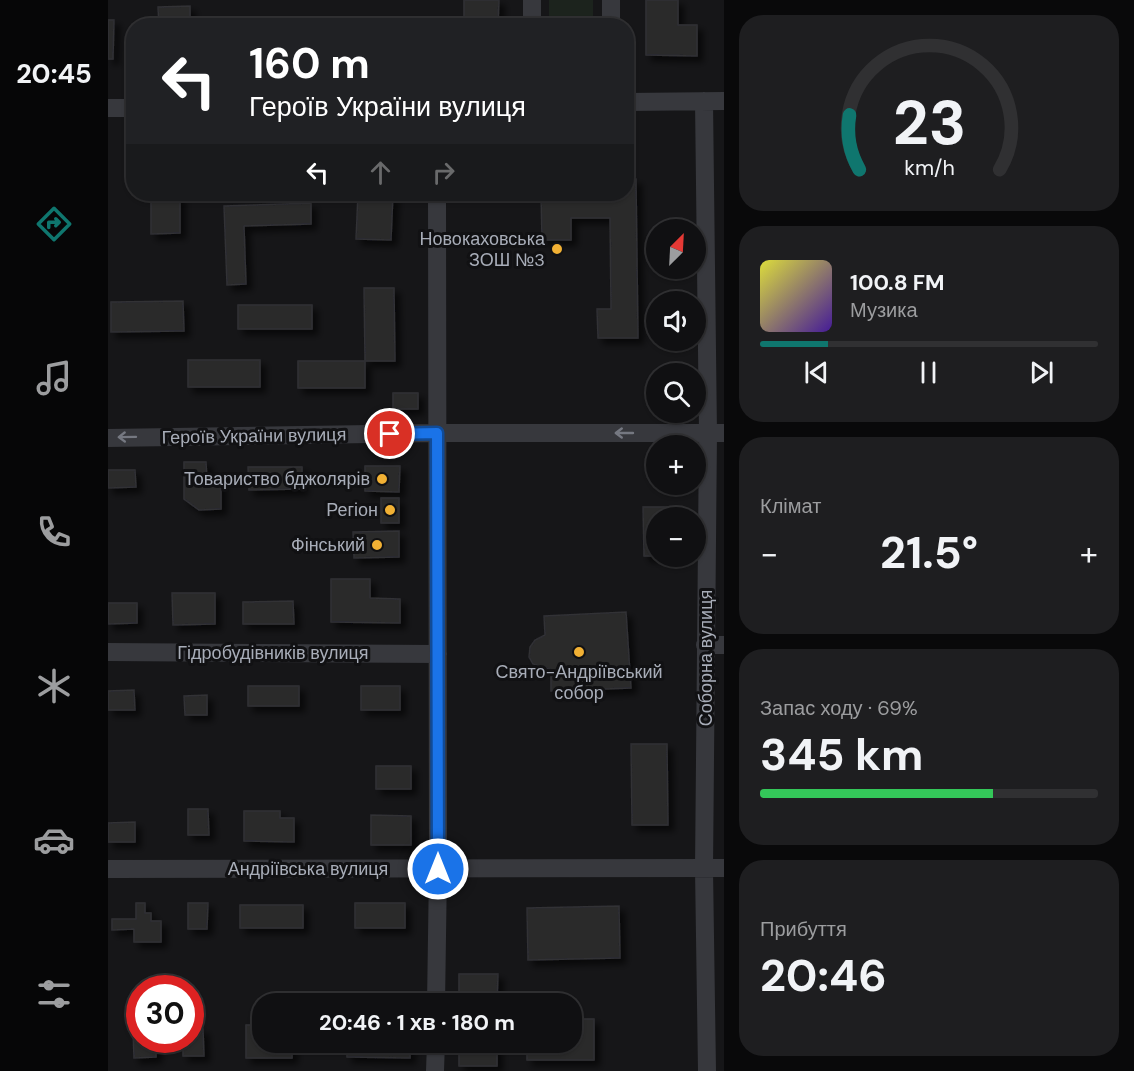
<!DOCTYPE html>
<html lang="uk">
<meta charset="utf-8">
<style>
body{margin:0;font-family:"DM Sans",sans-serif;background:#1e1e20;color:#f1f3f6;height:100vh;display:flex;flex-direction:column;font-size:22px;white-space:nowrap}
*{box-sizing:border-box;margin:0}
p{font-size:20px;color:#9c9d9f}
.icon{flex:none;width:33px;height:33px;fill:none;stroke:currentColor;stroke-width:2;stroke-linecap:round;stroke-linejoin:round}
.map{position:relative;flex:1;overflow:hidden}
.details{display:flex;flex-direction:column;gap:15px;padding:15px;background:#09090a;width:410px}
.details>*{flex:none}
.guide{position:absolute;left:18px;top:18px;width:508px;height:183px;border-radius:24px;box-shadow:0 2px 4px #0004,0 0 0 2px #303032;background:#202124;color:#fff;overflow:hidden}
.needle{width:39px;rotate:24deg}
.controls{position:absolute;left:538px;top:219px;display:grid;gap:12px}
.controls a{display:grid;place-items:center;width:60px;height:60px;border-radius:50%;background:#101012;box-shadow:0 2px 4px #0004,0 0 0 2px #303032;font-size:30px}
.speed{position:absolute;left:18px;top:975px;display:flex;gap:12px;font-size:30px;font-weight:700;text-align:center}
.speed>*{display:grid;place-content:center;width:78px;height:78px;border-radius:50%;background:#101012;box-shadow:0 2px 4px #0004,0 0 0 2px #303032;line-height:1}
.speed .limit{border:9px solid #d22;background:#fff;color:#111}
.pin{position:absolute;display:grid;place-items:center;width:51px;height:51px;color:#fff;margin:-26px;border:3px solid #fff;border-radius:50%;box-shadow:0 2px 6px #0007}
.me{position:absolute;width:66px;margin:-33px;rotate:0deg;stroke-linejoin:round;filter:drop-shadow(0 0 4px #0008)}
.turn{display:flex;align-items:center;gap:21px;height:126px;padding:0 24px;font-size:27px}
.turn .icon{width:78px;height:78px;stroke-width:2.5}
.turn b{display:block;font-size:42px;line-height:51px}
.lanes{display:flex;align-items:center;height:57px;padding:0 24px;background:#0003;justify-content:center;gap:30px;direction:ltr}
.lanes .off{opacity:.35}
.big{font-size:45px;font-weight:700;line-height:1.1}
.details .widget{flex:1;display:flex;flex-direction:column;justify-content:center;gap:9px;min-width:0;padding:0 21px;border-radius:24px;background:#1e1e20}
.details .dial{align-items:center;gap:0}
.dial svg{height:156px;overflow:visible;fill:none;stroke:#303032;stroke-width:7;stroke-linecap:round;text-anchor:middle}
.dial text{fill:#f1f3f6;stroke:none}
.song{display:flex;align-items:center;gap:18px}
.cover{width:72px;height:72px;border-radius:9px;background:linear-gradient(135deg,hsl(60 70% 55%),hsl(260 70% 35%))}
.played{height:6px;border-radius:3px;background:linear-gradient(90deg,#0f766e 20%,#303032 20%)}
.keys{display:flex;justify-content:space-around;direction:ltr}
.heat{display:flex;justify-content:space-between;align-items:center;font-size:33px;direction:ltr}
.charge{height:9px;border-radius:4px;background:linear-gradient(90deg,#34c759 69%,#303032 0)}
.trip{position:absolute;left:144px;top:993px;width:330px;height:60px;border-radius:24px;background:#101012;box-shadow:0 2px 4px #0004,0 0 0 2px #303032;font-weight:700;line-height:60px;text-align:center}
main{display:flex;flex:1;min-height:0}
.dock{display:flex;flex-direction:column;width:108px;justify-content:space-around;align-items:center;background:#060607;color:#9c9d9f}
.dock .icon{width:42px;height:42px}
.dock .selected{color:#0f766e}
.dock b{font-size:27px;color:#f1f3f6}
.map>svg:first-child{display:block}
.green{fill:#1c231d}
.building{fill:#29292c;stroke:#303034;stroke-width:1.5;filter:url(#shadow)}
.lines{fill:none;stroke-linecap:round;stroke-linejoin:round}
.minor{stroke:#37383d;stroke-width:18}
.oneway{stroke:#757881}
.route-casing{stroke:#114b97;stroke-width:15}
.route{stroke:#1a73e8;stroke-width:10}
.poi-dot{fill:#f2b134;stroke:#111113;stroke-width:2}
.labels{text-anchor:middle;stroke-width:6;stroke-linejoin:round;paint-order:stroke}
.poi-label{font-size:18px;fill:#a8adb8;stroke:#111113;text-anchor:end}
.street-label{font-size:18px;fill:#a8adb8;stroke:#111113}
</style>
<main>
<nav class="dock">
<b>20:45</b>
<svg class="icon selected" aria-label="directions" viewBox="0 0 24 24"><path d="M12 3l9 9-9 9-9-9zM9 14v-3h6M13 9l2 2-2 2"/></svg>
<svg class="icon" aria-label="music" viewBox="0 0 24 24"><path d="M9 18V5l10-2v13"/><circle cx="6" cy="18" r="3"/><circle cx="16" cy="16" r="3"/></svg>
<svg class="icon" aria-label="phone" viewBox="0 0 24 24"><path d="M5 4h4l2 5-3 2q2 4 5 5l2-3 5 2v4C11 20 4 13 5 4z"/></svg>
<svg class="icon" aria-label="climate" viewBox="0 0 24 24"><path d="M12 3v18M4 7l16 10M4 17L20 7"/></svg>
<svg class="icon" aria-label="car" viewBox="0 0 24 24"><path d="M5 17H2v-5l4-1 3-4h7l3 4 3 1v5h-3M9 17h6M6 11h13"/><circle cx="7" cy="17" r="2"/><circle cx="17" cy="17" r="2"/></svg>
<svg class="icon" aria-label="filters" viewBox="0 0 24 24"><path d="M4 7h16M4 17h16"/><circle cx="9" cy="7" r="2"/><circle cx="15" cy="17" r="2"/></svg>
</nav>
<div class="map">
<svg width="617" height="1071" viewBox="0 0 617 1071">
<defs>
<filter id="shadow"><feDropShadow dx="5.5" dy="5.5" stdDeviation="3" flood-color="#0009"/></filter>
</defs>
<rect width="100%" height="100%" fill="#161618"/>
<!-- green -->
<path class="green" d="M441,0H485V25H441Z"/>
<!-- building -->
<path class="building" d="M356,0H391L390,26H356Z
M538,0H570V25H589V56L538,55Z
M82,6V26H51L50,7Z
M0,20H6L5,59H0Z
M519,179H528L530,338H490L489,309H503L502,218H463V240H434L433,194H519Z
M43,194H72V233L43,234Z
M250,194H285L283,240L248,239Z
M203,203V224L136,226L138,284L119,285L116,206Z
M256,288H286L287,361H257Z
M75,301L76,331L3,332V302Z
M130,305H204V329H130Z
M80,360H152V387H80Z
M190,361H257V388H190Z
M285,393H310V409H285Z
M76,462H98L99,479H113V509L91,510L76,499Z
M257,466H292L291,492L257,491Z
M140,467H194V489L141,490Z
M0,470H27L28,487L0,488Z
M273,498H291V523H273Z
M535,507H562V518H549V556H536Z
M291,531V557L246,558L245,532Z
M223,579H262V598L292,599V623L223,622Z
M64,593H107V624L65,625Z
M185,601L186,624H135V602Z
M0,603H29V623L0,624Z
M518,612L523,688L443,691V670L425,664L421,657L422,647L427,640L437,635L436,616Z
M140,686H191V706H140Z
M253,686H292V710H253Z
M26,690L27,710H0V691Z
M99,695V715H77L76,696Z
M523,744H559L560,825H524Z
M268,766H303V789H268Z
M80,809H100L101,835H80Z
M136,811H172V818H186V842L136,841Z
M263,815L303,816V845H263Z
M27,822V842H0V823Z
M28,903H37V913H43V921H53V942H26V929L4,930V919H28Z
M80,903H100L99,929H80Z
M247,903H297V928H247Z
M132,905H195V928H132Z
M511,906L512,958L420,960L419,908Z
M351,974H390L389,1004H351Z
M464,1019H486V1060H419V1042H464Z
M138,1025H154V1042H184V1058H138Z
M82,1029H95L96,1056H75V1040H82Z
M25,1031H32V1040H48V1057L26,1058Z
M239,1042H302V1058L239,1057Z
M351,1042H389V1066H351Z"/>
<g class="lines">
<!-- minor -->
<path class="minor" d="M424,26V0
M503,26V0
M596,101L600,433L596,869L599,1071
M519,102L617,101
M0,108H26
M0,438L329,433H617
M597,645H617
M0,652L330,654
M0,869L617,868
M328,1004L330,869L329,194
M327,1071L328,1042"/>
</g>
<!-- one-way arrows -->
<defs><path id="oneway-shaft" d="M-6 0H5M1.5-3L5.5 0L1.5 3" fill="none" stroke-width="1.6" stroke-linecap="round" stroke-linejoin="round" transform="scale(1.5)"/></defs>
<g class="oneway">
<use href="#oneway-shaft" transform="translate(516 433) rotate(180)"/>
<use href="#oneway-shaft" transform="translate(19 437) rotate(179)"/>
</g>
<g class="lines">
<!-- route casing -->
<g class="route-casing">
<path id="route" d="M282,434L329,433L330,869"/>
</g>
<!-- route -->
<use href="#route" class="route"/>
</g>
<!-- markers -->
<g class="poi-dot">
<circle cx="449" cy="249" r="6"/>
<circle cx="274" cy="479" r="6"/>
<circle cx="282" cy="510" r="6"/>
<circle cx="269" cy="545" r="6"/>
<circle cx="471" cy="652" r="6"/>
</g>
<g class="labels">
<!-- poi labels -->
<g class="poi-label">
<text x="437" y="245">Новокаховська<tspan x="437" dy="21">ЗОШ №3</tspan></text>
<text x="262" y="485">Товариство бджолярів</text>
<text x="270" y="516">Регіон</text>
<text x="257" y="551">Фінський</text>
<text x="471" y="678" text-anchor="middle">Свято-Андріївський<tspan x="471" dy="21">собор</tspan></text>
</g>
<!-- street labels -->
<g class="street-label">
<text transform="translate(146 436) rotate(-1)" y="6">Героїв України вулиця</text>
<text x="165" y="659">Гідробудівників вулиця</text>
<text transform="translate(598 658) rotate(-90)" y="6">Соборна вулиця</text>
<text x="200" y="875">Андріївська вулиця</text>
</g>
</g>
</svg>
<div class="controls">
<a><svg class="needle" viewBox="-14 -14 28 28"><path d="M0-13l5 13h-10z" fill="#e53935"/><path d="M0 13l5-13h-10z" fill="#9c9d9f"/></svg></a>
<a><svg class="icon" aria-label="sound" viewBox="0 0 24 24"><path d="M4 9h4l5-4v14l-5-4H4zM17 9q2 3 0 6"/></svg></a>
<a><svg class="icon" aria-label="search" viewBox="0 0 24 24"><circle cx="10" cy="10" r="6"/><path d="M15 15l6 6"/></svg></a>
<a>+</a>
<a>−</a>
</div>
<div class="speed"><div class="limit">30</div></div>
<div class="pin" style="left:282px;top:434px;background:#d93025"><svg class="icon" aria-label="arrive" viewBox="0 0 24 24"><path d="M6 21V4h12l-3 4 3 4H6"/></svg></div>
<svg class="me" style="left:330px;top:869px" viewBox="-20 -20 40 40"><circle r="17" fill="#1a73e8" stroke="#fff" stroke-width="3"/><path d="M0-11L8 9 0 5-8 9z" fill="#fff"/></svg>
<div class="trip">20:46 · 1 хв · 180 m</div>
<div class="guide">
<div class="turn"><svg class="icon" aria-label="left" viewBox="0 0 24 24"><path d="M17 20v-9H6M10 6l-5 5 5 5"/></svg><div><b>160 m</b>Героїв України вулиця</div></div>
<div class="lanes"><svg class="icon" aria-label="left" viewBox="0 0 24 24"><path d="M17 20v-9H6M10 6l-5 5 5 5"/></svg><svg class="icon off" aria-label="ahead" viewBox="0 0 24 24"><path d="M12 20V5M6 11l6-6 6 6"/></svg><svg class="icon off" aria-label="right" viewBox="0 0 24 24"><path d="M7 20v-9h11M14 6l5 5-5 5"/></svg></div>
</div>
</div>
<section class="details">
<div class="widget dial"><svg viewBox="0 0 100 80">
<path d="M14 69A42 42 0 1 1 86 69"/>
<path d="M14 69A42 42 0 0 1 9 41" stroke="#0f766e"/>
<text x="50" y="56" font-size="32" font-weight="700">23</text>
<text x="50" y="72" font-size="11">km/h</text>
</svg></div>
<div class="widget">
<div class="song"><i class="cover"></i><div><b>100.8 FM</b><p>Музика</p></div></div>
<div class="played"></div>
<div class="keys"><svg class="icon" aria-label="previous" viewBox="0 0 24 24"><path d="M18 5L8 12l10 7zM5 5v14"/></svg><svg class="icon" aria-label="pause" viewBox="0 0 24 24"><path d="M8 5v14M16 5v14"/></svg><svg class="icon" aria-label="next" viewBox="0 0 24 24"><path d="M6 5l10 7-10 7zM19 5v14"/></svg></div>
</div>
<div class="widget"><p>Клімат</p>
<div class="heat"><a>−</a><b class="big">21.5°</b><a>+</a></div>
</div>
<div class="widget"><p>Запас ходу · 69%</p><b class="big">345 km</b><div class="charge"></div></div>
<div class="widget"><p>Прибуття</p><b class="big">20:46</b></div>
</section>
</main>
